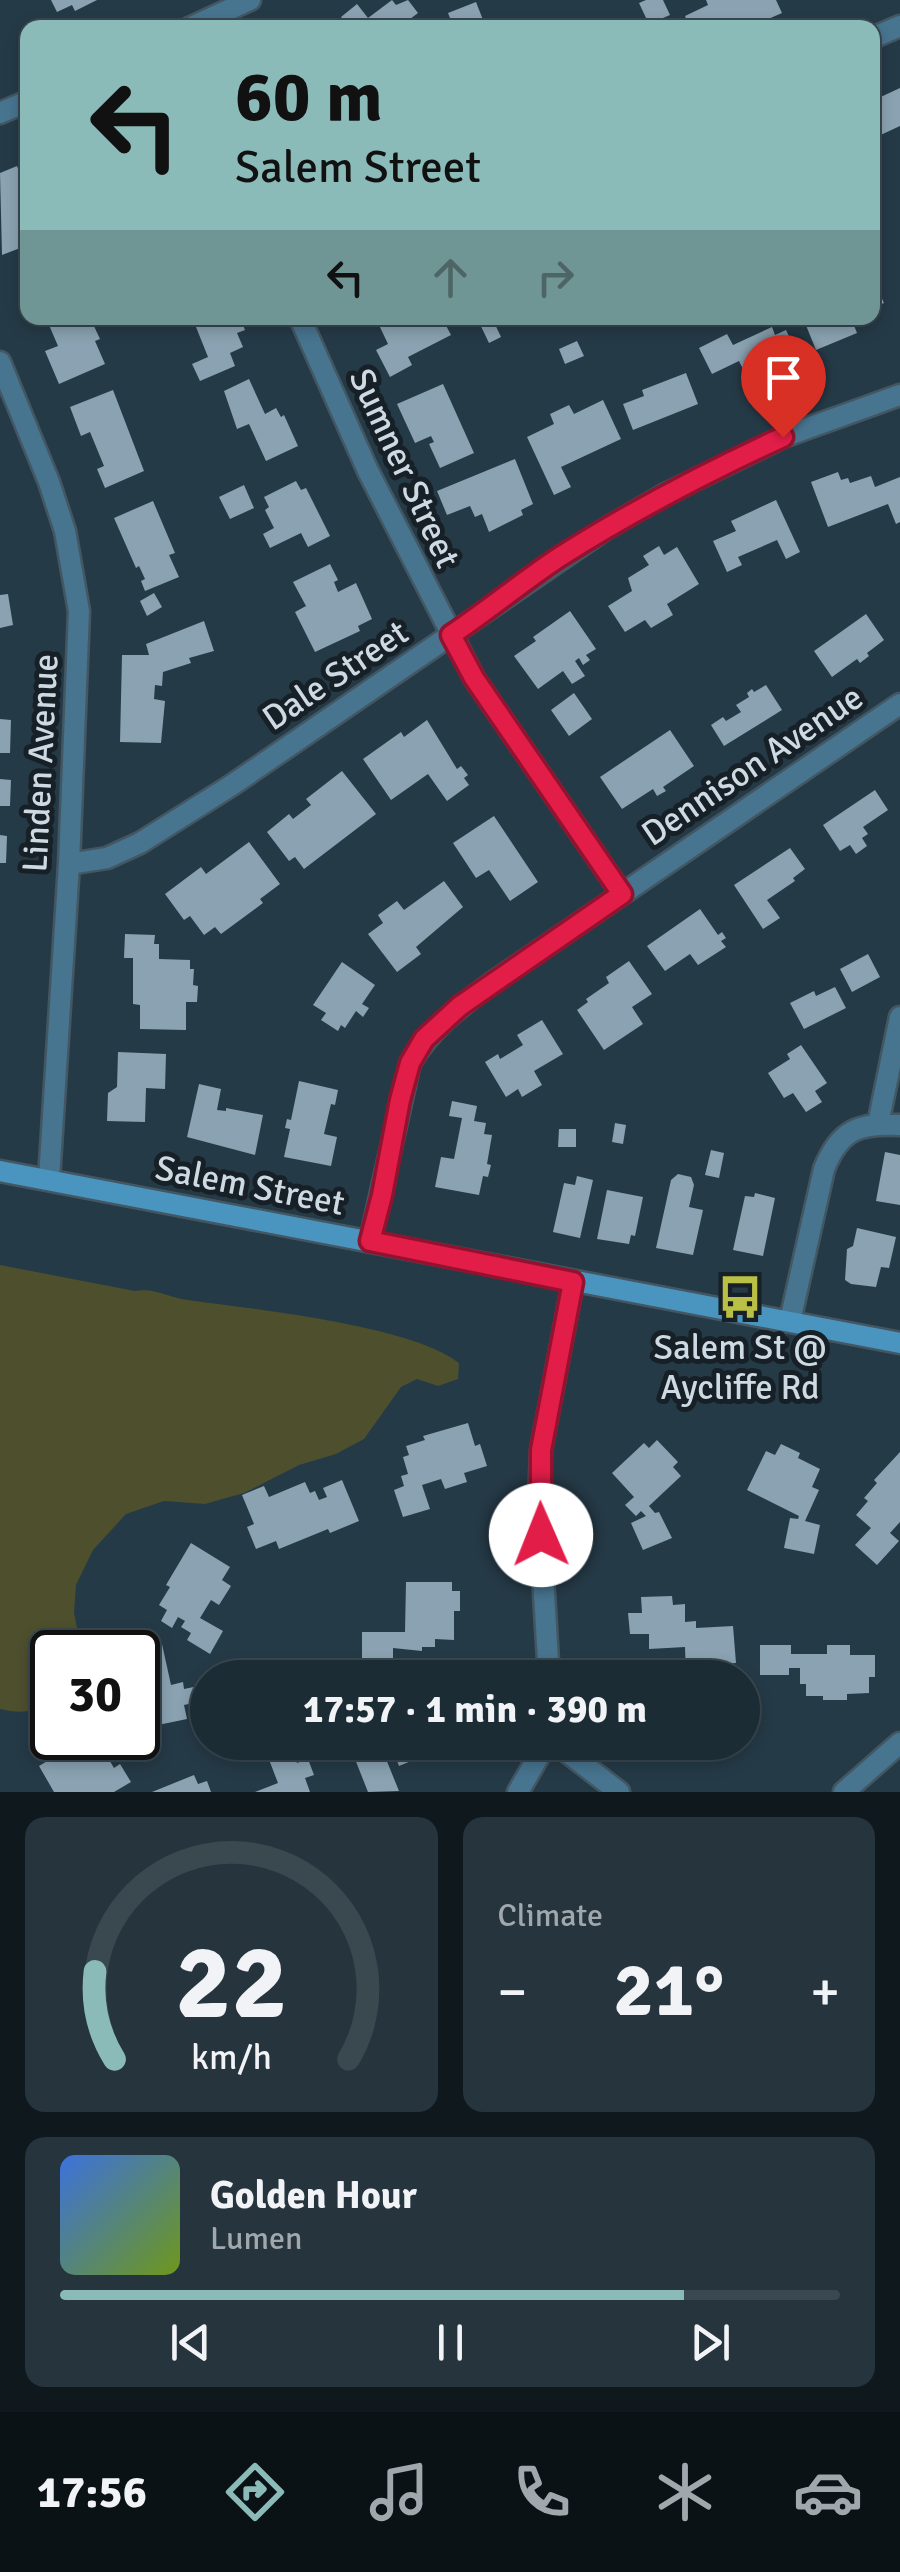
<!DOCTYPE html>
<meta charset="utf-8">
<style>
body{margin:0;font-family:Signika,sans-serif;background:#25343d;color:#f1f3f6;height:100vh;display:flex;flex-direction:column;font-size:38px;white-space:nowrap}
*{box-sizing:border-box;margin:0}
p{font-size:32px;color:#a0a7ad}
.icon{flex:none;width:55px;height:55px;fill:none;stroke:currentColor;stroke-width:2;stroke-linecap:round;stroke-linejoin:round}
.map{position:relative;height:1792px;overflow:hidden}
.details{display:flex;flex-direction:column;gap:25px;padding:25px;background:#0f181d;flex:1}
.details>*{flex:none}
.hud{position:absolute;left:20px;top:20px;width:860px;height:305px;border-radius:20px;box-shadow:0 5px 15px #0003,0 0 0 2px #3a4850;background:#8bbbb9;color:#111;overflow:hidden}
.speed{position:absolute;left:30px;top:1630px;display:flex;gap:20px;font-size:50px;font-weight:700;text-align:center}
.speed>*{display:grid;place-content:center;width:130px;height:130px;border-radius:50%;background:#1c2c35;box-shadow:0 5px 15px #0003,0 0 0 2px #3a4850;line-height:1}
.speed .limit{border:5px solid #111;border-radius:15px;background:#fff;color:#111}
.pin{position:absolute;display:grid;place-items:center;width:85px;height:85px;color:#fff;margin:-102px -42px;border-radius:50% 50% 50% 0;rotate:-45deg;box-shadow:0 0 10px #0007}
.pin .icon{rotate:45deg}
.me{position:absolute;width:110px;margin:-55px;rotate:359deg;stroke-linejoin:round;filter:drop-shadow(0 0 8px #0008)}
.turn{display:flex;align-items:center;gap:35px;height:210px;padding:0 50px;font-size:45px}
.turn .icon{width:130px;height:130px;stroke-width:2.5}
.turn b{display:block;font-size:70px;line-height:85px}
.lanes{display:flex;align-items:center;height:95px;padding:0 50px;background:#0003;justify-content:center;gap:50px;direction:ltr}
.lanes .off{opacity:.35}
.big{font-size:75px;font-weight:700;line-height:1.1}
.details .tile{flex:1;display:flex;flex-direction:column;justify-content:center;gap:15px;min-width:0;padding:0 35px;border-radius:20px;background:#25343d}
.details .dial{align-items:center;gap:0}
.dial svg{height:260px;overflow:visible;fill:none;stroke:#3a4850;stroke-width:7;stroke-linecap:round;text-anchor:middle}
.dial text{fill:#f1f3f6;stroke:none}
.song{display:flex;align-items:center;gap:30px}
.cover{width:120px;height:120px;border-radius:15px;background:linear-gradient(135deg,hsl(220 70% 55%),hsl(80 70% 35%))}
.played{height:10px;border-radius:5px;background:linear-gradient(90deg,#8bbbb9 80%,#3a4850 80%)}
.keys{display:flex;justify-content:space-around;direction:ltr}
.heat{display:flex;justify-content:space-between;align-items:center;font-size:55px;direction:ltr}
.details .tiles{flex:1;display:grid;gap:25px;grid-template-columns:1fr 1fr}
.tile:last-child{grid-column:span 2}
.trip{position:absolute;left:190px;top:1660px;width:570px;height:100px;border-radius:50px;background:#1c2c35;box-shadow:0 5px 15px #0003,0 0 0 2px #3a4850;font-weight:700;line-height:100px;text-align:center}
.tab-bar{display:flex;height:160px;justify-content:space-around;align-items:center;background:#0b1215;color:#a0a7ad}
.tab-bar .icon{width:70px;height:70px}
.tab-bar .selected{color:#8bbbb9}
.tab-bar b{font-size:45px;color:#f1f3f6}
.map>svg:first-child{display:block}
.green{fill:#4d4f2d}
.building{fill:#8aa2b1}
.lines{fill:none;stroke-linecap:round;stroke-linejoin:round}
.minor-casing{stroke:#435763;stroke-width:25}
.secondary-casing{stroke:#435763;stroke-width:25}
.minor{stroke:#47748f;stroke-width:20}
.secondary{stroke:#4a95c0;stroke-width:20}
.route-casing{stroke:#92132f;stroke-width:25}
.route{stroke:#e11d48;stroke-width:18}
.labels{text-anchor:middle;stroke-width:10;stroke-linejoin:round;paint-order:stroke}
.street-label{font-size:35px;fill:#cedae3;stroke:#172026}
.poi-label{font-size:35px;fill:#cedae3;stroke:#172026}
</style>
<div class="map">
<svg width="900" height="1792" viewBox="0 0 900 1792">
<rect width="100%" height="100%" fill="#253a47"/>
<!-- green -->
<path class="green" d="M0,1265L135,1291C154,1287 170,1298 188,1300C252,1309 411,1325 459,1363L458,1379L438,1386L417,1379L401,1387L364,1439L336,1454L299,1465L244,1493L205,1504L164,1501L126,1514L93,1550L76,1585L74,1613L81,1648L80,1652H52V1700C34,1713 22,1714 0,1709Z"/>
<!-- building -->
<path class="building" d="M51,0H97L75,11L72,5L57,12Z
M392,0L396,5L408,0L418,13L406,22L408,25L405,28H349L341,17L357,4L368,18Z
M646,0H663L670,15L649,24L651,28H639L638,24L647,20L639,3Z
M706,0H776L782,13L748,28H690L685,16L708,5Z
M476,2L485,25L454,28L448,13Z
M900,88V126L872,139V101Z
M17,166L21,176L28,174V245L2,255L0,173Z
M872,277L884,303L872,308Z
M46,318H107L93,324L100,339L95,341L105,364L59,384L45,351L58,346Z
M179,318H230L232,321L240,318L245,330L237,333L243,347L230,353L235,366L200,381L192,364L208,357L194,322L183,327Z
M392,318H442L451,335L408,357L412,365L390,377L376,350L388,344L379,325Z
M477,318H492L501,337L489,343Z
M803,318H851L857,333L816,350Z
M772,327L775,335L786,330L795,349L784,354L787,361L757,375L755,371L746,375L739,361L712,374L699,348L727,334L733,345Z
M577,341L584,356L565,364L559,349Z
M686,373L698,404L633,430L623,404L644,396L642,390Z
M249,379L265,414L276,408L281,417L284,415L298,446L266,461L249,424L237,429L224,391Z
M443,384L474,453L440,468L429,444L434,442L431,436L415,443L397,404Z
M113,390L144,471L105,488L97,469L104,466L90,432L81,436L70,407Z
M603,400L621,439L561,467L571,487L554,495L527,437L554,424L550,414L569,405L574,414Z
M515,459L533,504L521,510L523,515L489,532L482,514L475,517L470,506L447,515L437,491Z
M838,472L841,480L848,478L850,483L871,476L875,487L900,477V522L896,524L888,504L828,527L811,482Z
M296,481L301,490L306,488L330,536L308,547L301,533L270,548L263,534L274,528L265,510L269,507L264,497Z
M244,485L254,508L230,519L219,497Z
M776,500L800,552L786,559L777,540L738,557L742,565L727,572L713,541L736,531L731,521Z
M153,501L175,553L169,555L179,577L145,591L141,581L145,579L139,566L136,568L114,518Z
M659,546L664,555L677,547L699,584L667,604L673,615L651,628L645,620L625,632L608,606L632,591L628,578L649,565L643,556Z
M330,564L338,580L334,582L338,592L356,583L372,619L358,626L360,631L315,652L295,612L306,606L293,582Z
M154,593L162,607L147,616L140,601Z
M8,594L13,625L0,628V595Z
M570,611L596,649L586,655L590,660L583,665L579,658L575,661L585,676L572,684L563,671L538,689L514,656L536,641L533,637Z
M866,614L884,640L867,653L869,656L860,663L857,659L832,677L814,651Z
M204,621L214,651L189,658L191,663L163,672L162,686L155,685L154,699L165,701L161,743L120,742L122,655H149L146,644Z
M766,685L782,710L724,746L711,725L723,717L726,721L741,712L736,705L749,697L747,693L752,689L754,692Z
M574,693L592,719L569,736L551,710Z
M0,719L11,720L10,753H0Z
M427,720L457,769L461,766L468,775L464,778L469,785L447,801L428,774L391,800L363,759L401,732L404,737Z
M670,730L694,766L663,787L666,791L657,796L653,789L622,809L600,777Z
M342,771L376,814L304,869L295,857L289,861L267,832L289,814L293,819L311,805L306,799Z
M0,779L11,780L10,806H0Z
M875,790L888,810L863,827L868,834L862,838L867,846L856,854L850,845L840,851L823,825Z
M494,816L538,882L510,901L489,870L476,878L453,843Z
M0,835L7,836L6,863H0Z
M249,842L280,884L260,899L263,903L221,934L215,927L204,935L190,916L184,920L165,894L201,867L206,874Z
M790,848L805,869L793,878L795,881L767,900L780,918L763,929L734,885Z
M444,881L463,907L416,947L421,954L397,972L368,934L383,923L378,915L397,901L404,910Z
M700,909L718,935L722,932L726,938L721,941L726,947L698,965L690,954L665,971L647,946Z
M125,934L155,935L154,944H159V959L190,960V969H194L193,985L198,986L197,1002H186V1030L140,1029V1005L133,1004V958H124Z
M868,954L880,977L852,992L840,969Z
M629,961L652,994L632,1007L643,1024L604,1050L577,1010L588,1002L586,999L609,983L606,977Z
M342,962L375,985L362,1004L369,1008L363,1017L356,1011L345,1028L341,1025L338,1031L321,1020L326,1013L313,1005Z
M835,987L846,1008L804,1029L790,1003L814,991L816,996Z
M542,1020L563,1054L534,1071L542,1085L522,1097L518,1089L506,1097L485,1062L498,1054L500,1059L523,1045L517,1035Z
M801,1045L827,1083L815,1091L822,1102L806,1112L793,1093L784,1098L768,1073L790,1059L787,1054Z
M118,1052L166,1054L165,1089L146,1088L145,1122L107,1121L108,1093L117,1087Z
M299,1081L338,1090L335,1105L331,1104L324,1134L337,1137L331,1166L284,1157L290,1129L285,1128L287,1119L291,1120Z
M199,1084L221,1089L217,1110L226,1111V1108L263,1115L255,1155L187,1137Z
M452,1101L477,1106L474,1121L486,1123L484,1134L492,1135L487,1164L491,1165L488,1177L483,1176L479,1195L435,1187L441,1157L454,1159L462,1118L449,1116Z
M615,1123L626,1125L623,1144L612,1142Z
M559,1129H576V1147H558Z
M711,1150L724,1153L719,1178L705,1175Z
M885,1152L900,1155V1205L876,1201Z
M678,1174L691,1177L694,1185L689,1207L703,1210L693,1255L656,1248L671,1180Z
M577,1176L593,1180L580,1238L553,1232L564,1183L575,1185Z
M607,1190L643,1197L635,1236L631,1235L629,1244L597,1239Z
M755,1193L775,1198L763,1256L733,1250L745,1196L754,1197Z
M857,1228L896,1237L889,1268L881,1267L876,1287L851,1284L845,1280L847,1249L853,1246Z
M468,1423L475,1446L480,1444L487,1466L464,1473L467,1482L445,1489L441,1479L422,1485L430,1509L403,1517L394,1490L404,1486L401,1476L408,1474L403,1457L409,1455L406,1446L425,1440L423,1436Z
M657,1440L678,1462L673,1467L681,1476L649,1506L655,1513L659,1512L672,1538L643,1550L631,1523L646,1516L641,1511L636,1516L625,1505L634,1497L612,1473L644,1443L649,1448Z
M781,1444L800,1453L798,1458L820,1469L812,1487L819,1490L805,1521L820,1525L814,1554L784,1548L790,1518L798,1519L799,1516L747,1490L766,1451L775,1455Z
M900,1452V1522L890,1533L899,1541L877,1565L855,1545L871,1528L856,1515L868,1501L864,1498L877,1483L874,1480Z
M342,1480L359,1521L330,1533L328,1529L279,1549L276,1541L256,1549L247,1527L254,1524L242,1495L264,1486L269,1497L305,1482L310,1493L315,1491L319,1500L327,1497L323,1488Z
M191,1543L230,1567L222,1580L231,1586L219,1605L211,1600L200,1618L223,1631L210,1654L187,1640L191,1633L181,1627L185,1621L178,1617L172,1628L161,1621L167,1610L159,1605L170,1587L166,1585Z
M406,1582H452V1591H460V1611H454V1640L435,1639V1647H422V1651L393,1648V1663H362V1632H405Z
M672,1596L673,1605L685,1604V1622L696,1621V1628L733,1626L736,1663L720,1664L721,1678H686L685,1647L649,1649V1634H630L628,1613H642L641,1597Z
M162,1644L171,1685L183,1682L184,1689L208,1684V1714L201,1716L198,1702L184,1705L187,1719L158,1725L156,1712L139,1716L138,1652L128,1651Z
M760,1645H791V1654H827V1645H850V1655H875V1677H869V1693L847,1694V1700H823V1696H806V1684H800V1668H789V1675H760Z
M253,1742H304L292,1747L297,1763L308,1759L314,1775L305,1778L310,1792H255L278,1783L268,1757L260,1760Z
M381,1742L385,1747L395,1742H441L443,1748L399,1766L395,1755L386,1759L399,1791L368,1792L353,1754Z
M74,1745L84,1761L105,1753L114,1768L120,1764L131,1782L114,1792H54L39,1766Z
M194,1775L198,1784L207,1781L211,1792H152Z"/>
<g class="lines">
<!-- minor casing -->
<g class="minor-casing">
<path id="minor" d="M189,28L250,0
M872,38L900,26
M0,113L28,101
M300,318L368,471L474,678L622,894
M0,362L49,482L65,531L79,611L69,864L49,1179
M69,864L107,858L140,843L232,785L607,528L664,495L783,437L900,395
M878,1124L900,1017
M370,1241L410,1063C431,1028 459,1007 492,983L900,704
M790,1321L824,1169C840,1129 859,1123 900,1125
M549,1678L539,1508L541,1450L573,1282
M554,1742L619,1792
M518,1792L547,1742
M844,1792L900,1743"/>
</g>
<!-- secondary casing -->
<g class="secondary-casing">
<path id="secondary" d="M0,1171L900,1343"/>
</g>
<!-- minor -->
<use href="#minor" class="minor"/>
<!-- secondary -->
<use href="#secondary" class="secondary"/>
</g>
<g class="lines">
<!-- route casing -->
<g class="route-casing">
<path id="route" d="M541,1535V1450L573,1282L370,1241L382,1195L400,1100L410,1063L424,1039L460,1006L622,894L474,678L451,635C487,611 522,582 558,558C630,512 705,473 783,437"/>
</g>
<!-- route -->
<use href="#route" class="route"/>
</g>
<!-- icons -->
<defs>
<g id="bus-bare" transform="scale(3.45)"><path d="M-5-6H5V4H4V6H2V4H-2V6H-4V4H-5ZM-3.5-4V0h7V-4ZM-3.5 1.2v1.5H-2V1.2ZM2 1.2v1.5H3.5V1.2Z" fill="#bac045" stroke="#172026" stroke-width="2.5" paint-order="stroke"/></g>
</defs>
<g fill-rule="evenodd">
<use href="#bus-bare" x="740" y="1297"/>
</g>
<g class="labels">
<!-- street labels -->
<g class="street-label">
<text transform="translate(405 468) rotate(65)" y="12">Sumner Street</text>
<text transform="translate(335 675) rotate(-34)" y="12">Dale Street</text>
<text transform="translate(40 763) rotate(-87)" y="12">Linden Avenue</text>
<text transform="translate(752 765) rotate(-34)" y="12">Dennison Avenue</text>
<text transform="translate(250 1185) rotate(11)" y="12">Salem Street</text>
</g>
<!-- poi labels -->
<g class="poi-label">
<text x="740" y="1359">Salem St @<tspan x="740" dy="40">Aycliffe Rd</tspan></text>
</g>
</g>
</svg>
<div class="speed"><div class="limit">30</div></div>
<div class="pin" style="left:783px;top:437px;background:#d93025"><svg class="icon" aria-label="arrive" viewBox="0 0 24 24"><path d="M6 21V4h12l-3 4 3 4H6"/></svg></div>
<svg class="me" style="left:541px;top:1535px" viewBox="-20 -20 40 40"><circle r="19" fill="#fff"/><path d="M0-13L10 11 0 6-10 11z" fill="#e11d48"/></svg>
<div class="trip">17:57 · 1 min · 390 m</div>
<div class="hud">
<div class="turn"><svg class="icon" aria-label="left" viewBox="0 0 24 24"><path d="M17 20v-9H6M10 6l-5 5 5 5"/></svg><div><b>60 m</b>Salem Street</div></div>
<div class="lanes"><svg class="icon" aria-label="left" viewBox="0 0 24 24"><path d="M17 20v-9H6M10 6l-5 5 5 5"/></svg><svg class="icon off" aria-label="ahead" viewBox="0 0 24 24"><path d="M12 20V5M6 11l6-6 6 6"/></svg><svg class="icon off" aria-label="right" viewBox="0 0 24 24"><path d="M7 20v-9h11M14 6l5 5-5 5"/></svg></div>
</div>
</div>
<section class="details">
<div class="tiles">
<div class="tile dial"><svg viewBox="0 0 100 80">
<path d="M14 69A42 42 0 1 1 86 69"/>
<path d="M14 69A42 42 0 0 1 8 42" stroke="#8bbbb9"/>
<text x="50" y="56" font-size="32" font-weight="700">22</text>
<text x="50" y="72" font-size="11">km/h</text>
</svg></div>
<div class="tile"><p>Climate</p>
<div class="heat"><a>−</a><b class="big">21°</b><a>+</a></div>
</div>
<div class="tile">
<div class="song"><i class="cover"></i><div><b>Golden Hour</b><p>Lumen</p></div></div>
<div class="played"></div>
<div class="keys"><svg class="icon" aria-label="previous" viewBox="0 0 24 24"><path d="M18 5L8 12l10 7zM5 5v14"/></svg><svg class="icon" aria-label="pause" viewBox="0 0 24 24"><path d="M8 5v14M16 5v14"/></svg><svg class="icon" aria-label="next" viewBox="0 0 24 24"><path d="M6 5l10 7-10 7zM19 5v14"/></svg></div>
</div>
</div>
</section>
<nav class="tab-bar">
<b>17:56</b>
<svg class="icon selected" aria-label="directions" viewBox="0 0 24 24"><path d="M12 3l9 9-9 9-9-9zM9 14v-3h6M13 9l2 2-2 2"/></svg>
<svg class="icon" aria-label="music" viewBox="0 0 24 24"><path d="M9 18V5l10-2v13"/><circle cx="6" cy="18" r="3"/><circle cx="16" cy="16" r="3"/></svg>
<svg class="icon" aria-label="phone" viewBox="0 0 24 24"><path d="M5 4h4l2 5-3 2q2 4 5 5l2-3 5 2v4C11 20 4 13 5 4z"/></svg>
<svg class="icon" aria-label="climate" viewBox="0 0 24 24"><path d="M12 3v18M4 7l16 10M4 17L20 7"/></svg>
<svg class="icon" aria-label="car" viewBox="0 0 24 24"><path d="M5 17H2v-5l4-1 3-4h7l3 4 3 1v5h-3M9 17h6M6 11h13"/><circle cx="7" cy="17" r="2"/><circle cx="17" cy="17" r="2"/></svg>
</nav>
